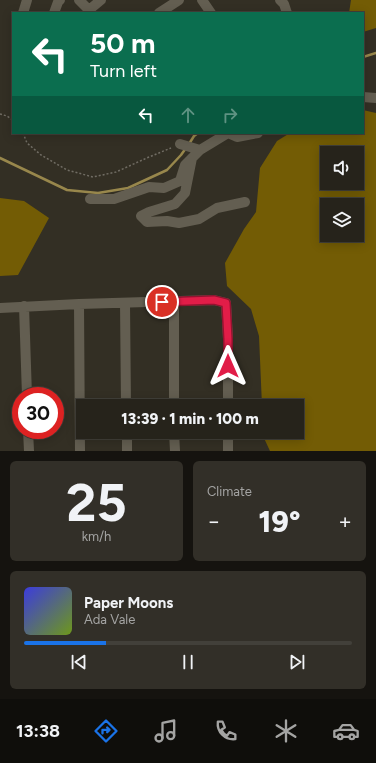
<!DOCTYPE html>
<meta charset="utf-8">
<style>
body{margin:0;font-family:Figtree,sans-serif;background:#322f28;color:#f1f3f6;height:100vh;display:flex;flex-direction:column;font-size:15px;white-space:nowrap}
*{box-sizing:border-box;margin:0}
p{font-size:13px;color:#a4a4a3}
.icon{flex:none;width:22px;height:22px;fill:none;stroke:currentColor;stroke-width:2;stroke-linecap:round;stroke-linejoin:round}
.map{position:relative;height:451px;overflow:hidden}
.sheet{display:flex;flex-direction:column;gap:10px;padding:10px;background:#15130f;flex:1}
.sheet>*{flex:none}
.hud{position:absolute;left:12px;top:12px;width:352px;height:122px;border-radius:0px;box-shadow:0 2px 10px #0003,0 0 0 1px #42403a;background:#0b6e4f;color:#fff;overflow:hidden}
.fabs{position:absolute;left:320px;top:146px;display:grid;gap:8px}
.fabs a{display:grid;place-items:center;width:44px;height:44px;border-radius:0px;background:#26231b;box-shadow:0 2px 10px #0003,0 0 0 1px #42403a;font-size:20px}
.speed{position:absolute;left:12px;top:387px;display:flex;gap:8px;font-size:20px;font-weight:700;text-align:center}
.speed>*{display:grid;place-content:center;width:52px;height:52px;border-radius:50%;background:#26231b;box-shadow:0 2px 10px #0003,0 0 0 1px #42403a;line-height:1}
.speed .limit{border:6px solid #d22;background:#fff;color:#111}
.pin{position:absolute;display:grid;place-items:center;width:34px;height:34px;color:#fff;margin:-17px;border:2px solid #fff;border-radius:50%;box-shadow:0 1px 4px #0007}
.me{position:absolute;width:44px;margin:-22px;rotate:0deg;stroke-linejoin:round;filter:drop-shadow(0 0 3px #0008)}
.turn{display:flex;align-items:center;gap:14px;height:84px;padding:0 12px;font-size:18px}
.turn .icon{width:52px;height:52px;stroke-width:2.5}
.turn b{display:block;font-size:28px;line-height:34px}
.lanes{display:flex;align-items:center;height:38px;padding:0 12px;background:#0003;justify-content:center;gap:20px;direction:ltr}
.lanes .off{opacity:.35}
.big{font-size:30px;font-weight:800;line-height:1.1}
.sheet .card{flex:1;display:flex;flex-direction:column;justify-content:center;gap:6px;min-width:0;padding:0 14px;border-radius:6px;background:#322f28}
.sheet .dial{align-items:center;gap:0}
.dial b{font-size:52px;line-height:1}
.song{display:flex;align-items:center;gap:12px}
.cover{width:48px;height:48px;border-radius:6px;background:linear-gradient(135deg,hsl(240 70% 55%),hsl(80 70% 35%))}
.played{height:4px;border-radius:2px;background:linear-gradient(90deg,#1a73e8 25%,#42403a 25%)}
.keys{display:flex;justify-content:space-around;direction:ltr}
.heat{display:flex;justify-content:space-between;align-items:center;font-size:22px;direction:ltr}
.sheet .tiles{flex:1;display:grid;gap:10px;grid-template-columns:1fr 1fr}
.card:last-child{grid-column:span 2}
.trip{position:absolute;left:76px;top:399px;width:228px;height:40px;border-radius:0px;background:#26231b;box-shadow:0 2px 10px #0003,0 0 0 1px #42403a;font-weight:800;line-height:40px;text-align:center}
.tab-bar{display:flex;height:64px;justify-content:space-around;align-items:center;background:#0f0e0b;color:#a4a4a3}
.tab-bar .icon{width:28px;height:28px}
.tab-bar .selected{color:#1a73e8}
.tab-bar b{font-size:18px;color:#f1f3f6}
.map>svg:first-child{display:block}
.forest{fill:#735c05;fill-rule:evenodd}
.lines{fill:none;stroke-linecap:round;stroke-linejoin:round}
.stream{stroke:#98874c;stroke-width:2.5}
.path{stroke:#716d64;stroke-width:1.5;stroke-dasharray:2 2;stroke-linecap:butt}
.minor{stroke:#635e51;stroke-width:10}
.route-casing{stroke:#92132f;stroke-width:10}
.route{stroke:#e11d48;stroke-width:7}
</style>
<div class="map">
<svg width="376" height="451" viewBox="0 0 376 451">
<rect width="100%" height="100%" fill="#332f24"/>
<!-- forest -->
<path class="forest" d="M351,0H376V28L363,32V13H349Z
M363,110L376,113V451H270L263,436V432H297V406H262L259,336L251,309L227,286L225,263L244,229L256,212L260,168L277,141L290,133H363ZM327,153H357V183H327ZM327,205H357V235H327Z
M0,198L24,201L49,218L18,275L0,276Z"/>
<g class="lines">
<!-- stream -->
<path class="stream" d="M363,57L376,53
M189,144L194,136L198,133
M0,158L67,190L98,193L128,188L167,170L181,155L186,148"/>
<!-- path -->
<path class="path" d="M0,114L7,116L13,120
M23,133L27,143L41,155L67,170L93,177L116,172L149,157L171,148"/>
<!-- minor -->
<path class="minor" d="M79,0L89,10L101,0
M202,0L211,13
M280,0L284,4L287,13
M23,13L27,0
M54,13L58,2L60,0
M159,13L179,0
M363,97L376,98
M180,144L200,150L228,133L237,137L258,133
M192,158L185,193L175,204L149,212L141,216L147,222L167,221L179,223L199,219L217,208L245,202
M90,199H114L149,187L164,188L180,181L185,165L200,150
M174,302V406
M125,303L126,406
M79,304L80,451
M24,306L27,396
M0,308L79,304L214,300L226,303L228,339V406
M28,430L29,451
M127,432V451
M174,432L175,451
M228,432V451"/>
</g>
<g class="lines">
<!-- route casing -->
<g class="route-casing">
<path id="route" d="M162,302L214,300L226,303L228,339V366"/>
</g>
<!-- route -->
<use href="#route" class="route"/>
</g>
</svg>
<div class="fabs">
<a><svg class="icon" aria-label="sound" viewBox="0 0 24 24"><path d="M4 9h4l5-4v14l-5-4H4zM17 9q2 3 0 6"/></svg></a>
<a><svg class="icon" aria-label="layers" viewBox="0 0 24 24"><path d="M12 4l9 5-9 5-9-5zM3 14l9 5 9-5"/></svg></a>
</div>
<div class="speed"><div class="limit">30</div></div>
<div class="pin" style="left:162px;top:302px;background:#d93025"><svg class="icon" aria-label="arrive" viewBox="0 0 24 24"><path d="M6 21V4h12l-3 4 3 4H6"/></svg></div>
<svg class="me" style="left:228px;top:366px" viewBox="-20 -20 40 40"><path d="M0-17L14 15 0 8-14 15z" fill="#e11d48" stroke="#fff" stroke-width="4"/></svg>
<div class="trip">13:39 · 1 min · 100 m</div>
<div class="hud">
<div class="turn"><svg class="icon" aria-label="left" viewBox="0 0 24 24"><path d="M17 20v-9H6M10 6l-5 5 5 5"/></svg><div><b>50 m</b>Turn left</div></div>
<div class="lanes"><svg class="icon" aria-label="left" viewBox="0 0 24 24"><path d="M17 20v-9H6M10 6l-5 5 5 5"/></svg><svg class="icon off" aria-label="ahead" viewBox="0 0 24 24"><path d="M12 20V5M6 11l6-6 6 6"/></svg><svg class="icon off" aria-label="right" viewBox="0 0 24 24"><path d="M7 20v-9h11M14 6l5 5-5 5"/></svg></div>
</div>
</div>
<section class="sheet">
<div class="tiles">
<div class="card dial"><b>25</b><p>km/h</p></div>
<div class="card"><p>Climate</p>
<div class="heat"><a>−</a><b class="big">19°</b><a>+</a></div>
</div>
<div class="card">
<div class="song"><i class="cover"></i><div><b>Paper Moons</b><p>Ada Vale</p></div></div>
<div class="played"></div>
<div class="keys"><svg class="icon" aria-label="previous" viewBox="0 0 24 24"><path d="M18 5L8 12l10 7zM5 5v14"/></svg><svg class="icon" aria-label="pause" viewBox="0 0 24 24"><path d="M8 5v14M16 5v14"/></svg><svg class="icon" aria-label="next" viewBox="0 0 24 24"><path d="M6 5l10 7-10 7zM19 5v14"/></svg></div>
</div>
</div>
</section>
<nav class="tab-bar">
<b>13:38</b>
<svg class="icon selected" aria-label="directions" viewBox="0 0 24 24"><path d="M12 3l9 9-9 9-9-9zM9 14v-3h6M13 9l2 2-2 2"/></svg>
<svg class="icon" aria-label="music" viewBox="0 0 24 24"><path d="M9 18V5l10-2v13"/><circle cx="6" cy="18" r="3"/><circle cx="16" cy="16" r="3"/></svg>
<svg class="icon" aria-label="phone" viewBox="0 0 24 24"><path d="M5 4h4l2 5-3 2q2 4 5 5l2-3 5 2v4C11 20 4 13 5 4z"/></svg>
<svg class="icon" aria-label="climate" viewBox="0 0 24 24"><path d="M12 3v18M4 7l16 10M4 17L20 7"/></svg>
<svg class="icon" aria-label="car" viewBox="0 0 24 24"><path d="M5 17H2v-5l4-1 3-4h7l3 4 3 1v5h-3M9 17h6M6 11h13"/><circle cx="7" cy="17" r="2"/><circle cx="17" cy="17" r="2"/></svg>
</nav>
